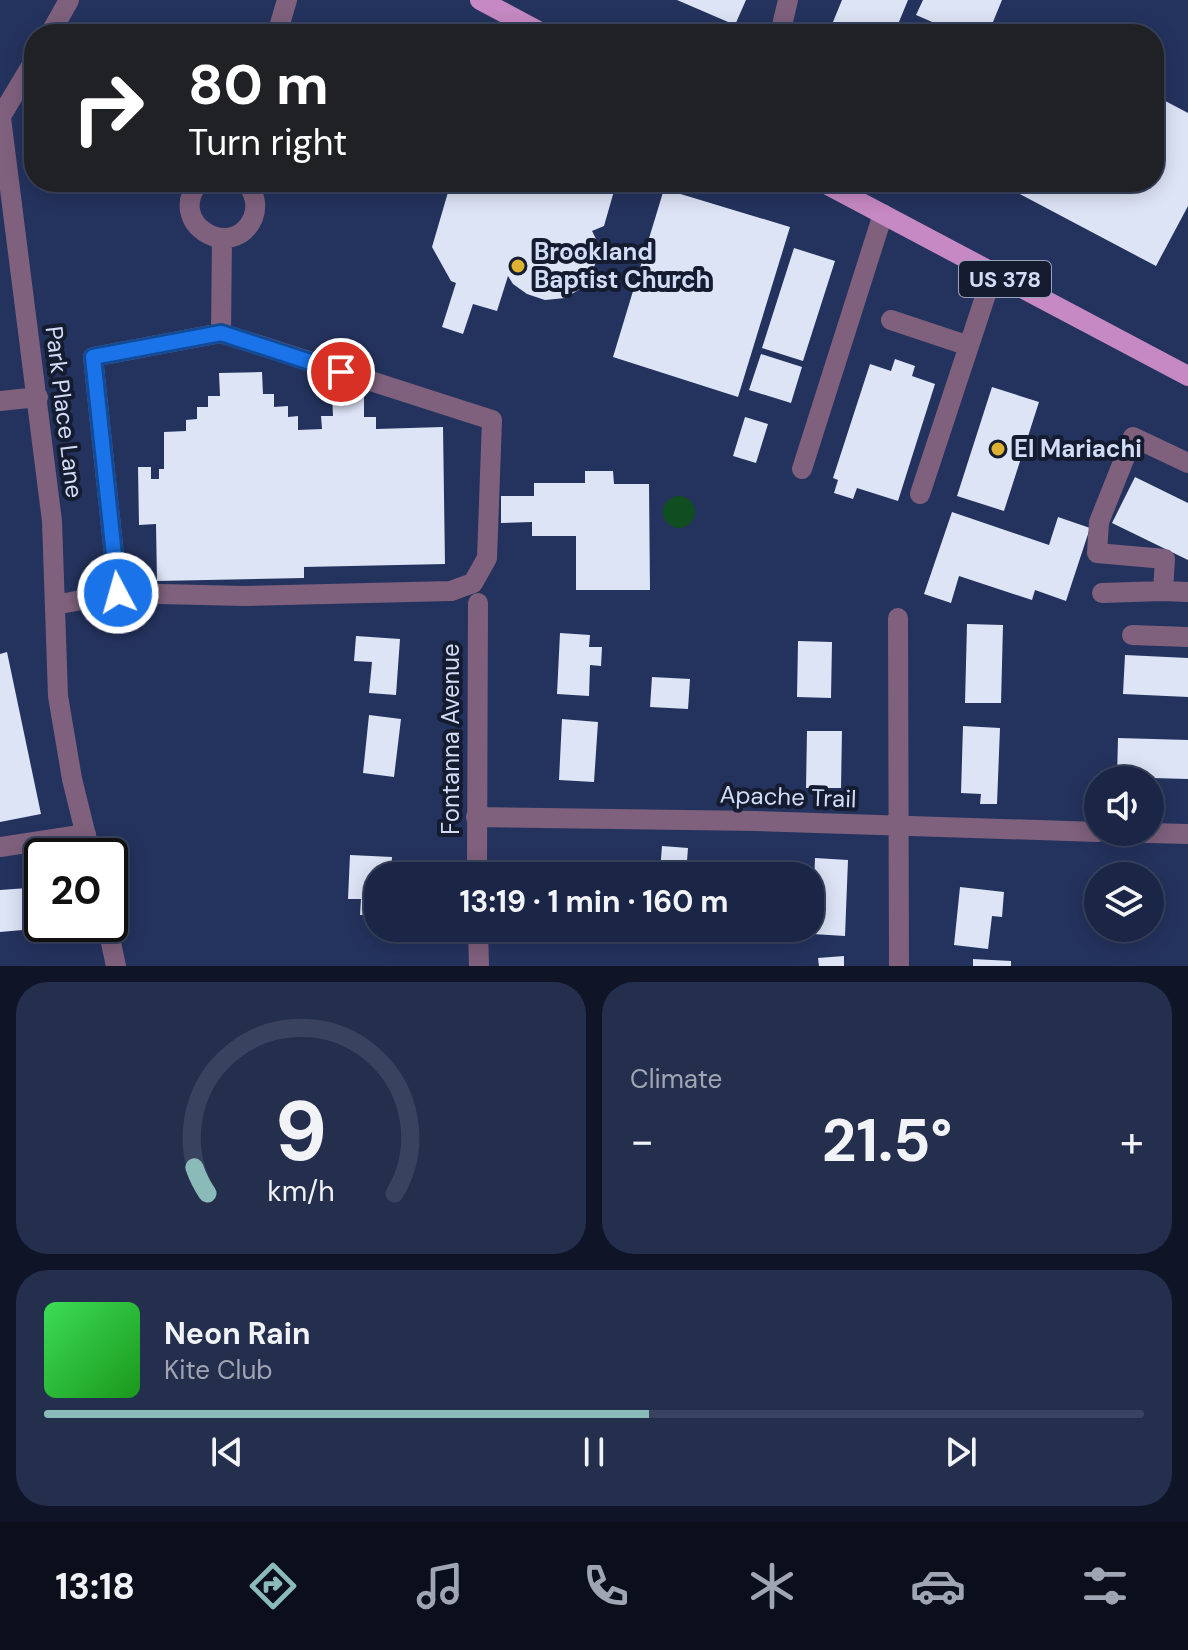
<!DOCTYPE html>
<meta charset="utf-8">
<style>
body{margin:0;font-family:"DM Sans",sans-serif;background:#242e4d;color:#f1f3f6;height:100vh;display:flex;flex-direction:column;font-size:30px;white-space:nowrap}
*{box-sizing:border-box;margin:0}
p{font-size:26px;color:#a0a5b3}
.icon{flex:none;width:44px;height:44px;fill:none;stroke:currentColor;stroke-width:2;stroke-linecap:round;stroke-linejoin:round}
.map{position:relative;height:966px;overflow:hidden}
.details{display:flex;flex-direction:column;gap:16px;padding:16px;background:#0f1526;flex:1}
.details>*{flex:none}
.top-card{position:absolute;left:24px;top:24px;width:1140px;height:168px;border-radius:32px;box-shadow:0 4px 20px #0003,0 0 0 2px #39435f;background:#202124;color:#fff;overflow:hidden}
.fabs{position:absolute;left:1084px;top:766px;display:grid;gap:16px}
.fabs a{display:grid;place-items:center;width:80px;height:80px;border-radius:50%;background:#1b2646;box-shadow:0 4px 20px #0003,0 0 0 2px #39435f;font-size:40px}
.speed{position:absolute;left:24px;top:838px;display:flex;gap:16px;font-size:40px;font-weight:700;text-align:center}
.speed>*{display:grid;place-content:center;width:104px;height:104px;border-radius:50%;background:#1b2646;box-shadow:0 4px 20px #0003,0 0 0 2px #39435f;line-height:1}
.speed .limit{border:4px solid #111;border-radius:12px;background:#fff;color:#111}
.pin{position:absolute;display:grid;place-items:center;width:68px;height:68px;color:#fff;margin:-34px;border:4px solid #fff;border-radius:50%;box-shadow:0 2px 8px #0007}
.me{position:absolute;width:88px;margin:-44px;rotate:354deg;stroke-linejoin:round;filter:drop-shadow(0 0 6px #0008)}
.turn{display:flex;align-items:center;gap:28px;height:168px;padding:0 32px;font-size:36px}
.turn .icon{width:104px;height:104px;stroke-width:2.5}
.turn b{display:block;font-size:56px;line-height:68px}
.big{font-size:60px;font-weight:700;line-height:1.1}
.details .tile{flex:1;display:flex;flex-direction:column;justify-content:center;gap:12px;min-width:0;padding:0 28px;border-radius:32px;background:#242e4d}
.details .dial{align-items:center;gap:0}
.dial svg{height:208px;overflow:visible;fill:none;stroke:#39435f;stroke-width:7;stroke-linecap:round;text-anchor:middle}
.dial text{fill:#f1f3f6;stroke:none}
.song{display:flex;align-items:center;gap:24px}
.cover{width:96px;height:96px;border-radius:12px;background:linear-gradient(135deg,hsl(130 70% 55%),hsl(120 70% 35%))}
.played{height:8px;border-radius:4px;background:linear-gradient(90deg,#8bbbb9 55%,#39435f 55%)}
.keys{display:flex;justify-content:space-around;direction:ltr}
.heat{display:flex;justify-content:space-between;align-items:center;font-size:44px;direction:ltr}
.details .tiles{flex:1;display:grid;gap:16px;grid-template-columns:1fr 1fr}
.tile:last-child{grid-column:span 2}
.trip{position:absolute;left:364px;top:862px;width:460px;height:80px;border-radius:32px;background:#1b2646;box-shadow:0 4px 20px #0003,0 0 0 2px #39435f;font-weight:700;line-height:80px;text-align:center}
.dock{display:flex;height:128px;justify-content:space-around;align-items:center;background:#0b0f1c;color:#a0a5b3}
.dock .icon{width:56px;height:56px}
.dock .current{color:#8bbbb9}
.dock b{font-size:36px;color:#f1f3f6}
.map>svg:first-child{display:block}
.green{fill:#104e21}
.building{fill:#dde4f6}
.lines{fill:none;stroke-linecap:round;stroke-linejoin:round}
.minor{stroke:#7f617d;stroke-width:20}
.major{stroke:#c689c3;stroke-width:20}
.route-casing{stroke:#114b97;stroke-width:20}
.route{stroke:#1a73e8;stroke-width:14}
.poi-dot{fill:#deb133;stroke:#151c30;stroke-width:3}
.labels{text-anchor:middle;stroke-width:8;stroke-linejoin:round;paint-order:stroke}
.shield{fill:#151c30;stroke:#99a2bb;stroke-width:2}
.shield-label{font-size:22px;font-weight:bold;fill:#d1dcf7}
.poi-label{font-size:24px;font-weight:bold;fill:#d1dcf7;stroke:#151c30;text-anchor:start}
.street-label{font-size:24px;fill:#d1dcf7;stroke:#151c30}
</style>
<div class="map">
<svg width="1188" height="966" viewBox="0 0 1188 966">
<rect width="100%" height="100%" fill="#24335e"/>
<!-- green -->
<path class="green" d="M663 512a16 16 0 1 1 32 0a16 16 0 1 1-32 0Z"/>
<!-- building -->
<path class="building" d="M677,0H746L735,25Z
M842,0H908L894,34H828Z
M923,0H1002L988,34H960L916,15Z
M1154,95L1188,113V206L1156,266L1012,190L1017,182H1154Z
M451,182H628L625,193L614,191L604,226L592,231L596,239L597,257L592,275L580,289L565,298L545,300L527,294L513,284L508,276L497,311L473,304L463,334L442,327L456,283L451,281L432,247Z
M664,189L790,227L738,397L613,357Z
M794,248L835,261L803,361L762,348Z
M761,354L802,367L791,403L749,390Z
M895,359L915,366L912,376L935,384L898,501L857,488L853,499L834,493L838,480L833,478L870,364L891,371Z
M262,372L263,394H274V407L288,406V417L298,416V430L322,429L321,416H333L332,395L364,394V417H376V429L443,427L445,564L304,567V578L157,581L156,524L139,525L138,467H151V479H159V469H164V432L186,431V420L197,419V407H208V396H220L219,373Z
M992,387L1039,402L1004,511L957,496Z
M745,417L768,424L756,463L733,456Z
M585,471H613L614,484H649L650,590H576V536H532V522L501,523V496H534V483H585Z
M1135,477L1188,503V560L1112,523Z
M952,512L1049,545L1058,517L1090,528L1066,601L1035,590L1032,600L959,576L951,603L924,594Z
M967,624L1003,625L1001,703H965Z
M560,633L590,635L589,647H602L601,666L590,665L589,696L557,694Z
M356,636L400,639L396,695L369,693L372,662L354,661Z
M798,641L832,642L831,698L797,697Z
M7,652L41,814L0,822V654Z
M1125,655L1188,658V697L1123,694Z
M652,677L690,679L688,709L650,707Z
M369,715L401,719L394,777L363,773Z
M562,719L598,722L594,782L559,780Z
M963,726L1000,728L997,804H980L981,794L961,793Z
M807,731H842L841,788H806Z
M1118,738L1188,740V779L1117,777Z
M662,846L688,848L686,874L660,872Z
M350,855L392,857L391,876H378V915H360L361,899H348Z
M815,858L848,860L845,936L812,934Z
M554,862L616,864V876H554Z
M42,887V924H68V926L0,932V890Z
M960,887L1004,892L1002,917L992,916L988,949L954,945Z
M844,956V966H819L818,958Z
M973,959L1011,961V966H973Z"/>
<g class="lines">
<!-- minor -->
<path class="minor" d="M50,34L69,0
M277,34L287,0
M780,34L788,0
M0,118L34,61
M1,118L52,521L58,696L72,779L91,856
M199,182C165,224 233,263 253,218C258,205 254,192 246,182
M891,320L969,346
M0,401L38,397
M1188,463L1133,437L1099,522L1097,553L1165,559L1163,591L1188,592
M802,469L883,214
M920,494L993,273
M118,593L244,596L451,591L473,583L487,558L492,420L221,333
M1102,593L1163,591
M55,605L118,593L93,357L221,333L222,238
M898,618L899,966
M1132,635L1188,637
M476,817L756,821L1098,832
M1109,832L1188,834
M0,847L86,834
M477,876L478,603
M107,924L116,966
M478,928L479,966"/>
<!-- major -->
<path class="major" d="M480,0L544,34
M822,182L1188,376"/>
</g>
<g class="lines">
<!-- route casing -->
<g class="route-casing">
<path id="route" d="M118,593L93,357L221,333L341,372"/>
</g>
<!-- route -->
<use href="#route" class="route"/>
</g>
<!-- markers -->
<g class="poi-dot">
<circle cx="518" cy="266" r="8"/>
<circle cx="998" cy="449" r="8"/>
</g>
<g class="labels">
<!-- shield labels -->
<rect class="shield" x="959" y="261" width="92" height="36" rx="6"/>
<g class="shield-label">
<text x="1005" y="287">US 378</text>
</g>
<!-- poi labels -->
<g class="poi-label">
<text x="534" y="260">Brookland<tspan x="534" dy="28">Baptist Church</tspan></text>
<text x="1014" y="457">El Mariachi</text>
</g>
<!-- street labels -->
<g class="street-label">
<text transform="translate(64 412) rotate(83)" y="8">Park Place Lane</text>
<text transform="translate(451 739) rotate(-90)" y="8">Fontanna Avenue</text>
<text transform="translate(788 797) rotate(2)" y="8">Apache Trail</text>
</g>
</g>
</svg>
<div class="fabs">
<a><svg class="icon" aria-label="sound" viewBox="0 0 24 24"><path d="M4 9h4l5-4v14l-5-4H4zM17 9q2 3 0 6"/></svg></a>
<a><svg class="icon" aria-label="layers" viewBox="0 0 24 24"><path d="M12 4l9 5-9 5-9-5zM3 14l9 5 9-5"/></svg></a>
</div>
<div class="speed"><div class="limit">20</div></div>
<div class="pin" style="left:341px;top:372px;background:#d93025"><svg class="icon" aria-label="arrive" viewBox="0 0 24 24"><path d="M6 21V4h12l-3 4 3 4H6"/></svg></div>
<svg class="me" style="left:118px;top:593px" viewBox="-20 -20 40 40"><circle r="17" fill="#1a73e8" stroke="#fff" stroke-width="3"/><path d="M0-11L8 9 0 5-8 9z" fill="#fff"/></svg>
<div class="trip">13:19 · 1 min · 160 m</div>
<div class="top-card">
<div class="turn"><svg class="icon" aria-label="right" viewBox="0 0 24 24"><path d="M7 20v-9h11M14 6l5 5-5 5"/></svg><div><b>80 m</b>Turn right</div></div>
</div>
</div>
<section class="details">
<div class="tiles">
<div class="tile dial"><svg viewBox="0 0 100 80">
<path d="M14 69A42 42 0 1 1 86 69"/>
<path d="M14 69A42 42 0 0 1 9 59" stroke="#8bbbb9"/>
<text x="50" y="56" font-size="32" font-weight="700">9</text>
<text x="50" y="72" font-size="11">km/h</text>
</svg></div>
<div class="tile"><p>Climate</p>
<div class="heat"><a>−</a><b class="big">21.5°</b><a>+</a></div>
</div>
<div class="tile">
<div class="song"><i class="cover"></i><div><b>Neon Rain</b><p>Kite Club</p></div></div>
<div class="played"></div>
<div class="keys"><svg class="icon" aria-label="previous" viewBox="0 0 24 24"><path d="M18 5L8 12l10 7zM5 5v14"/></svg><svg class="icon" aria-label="pause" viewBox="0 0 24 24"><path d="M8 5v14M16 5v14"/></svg><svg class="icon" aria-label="next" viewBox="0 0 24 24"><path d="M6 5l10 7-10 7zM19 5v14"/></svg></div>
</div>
</div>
</section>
<nav class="dock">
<b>13:18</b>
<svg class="icon current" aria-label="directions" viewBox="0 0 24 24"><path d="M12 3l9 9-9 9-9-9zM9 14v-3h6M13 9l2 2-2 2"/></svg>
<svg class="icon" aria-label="music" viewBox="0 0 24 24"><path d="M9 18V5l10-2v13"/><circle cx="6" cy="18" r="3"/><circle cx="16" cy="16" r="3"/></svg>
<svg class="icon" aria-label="phone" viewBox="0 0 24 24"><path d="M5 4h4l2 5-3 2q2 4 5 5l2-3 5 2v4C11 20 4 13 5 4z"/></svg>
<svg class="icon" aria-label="climate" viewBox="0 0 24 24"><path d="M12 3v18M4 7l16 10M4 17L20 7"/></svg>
<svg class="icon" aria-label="car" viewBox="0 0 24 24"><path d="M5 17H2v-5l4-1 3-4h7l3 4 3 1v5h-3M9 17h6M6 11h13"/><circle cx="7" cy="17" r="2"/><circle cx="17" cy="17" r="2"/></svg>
<svg class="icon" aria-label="filters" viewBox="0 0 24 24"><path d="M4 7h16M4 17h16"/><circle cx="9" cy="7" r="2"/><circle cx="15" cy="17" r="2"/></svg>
</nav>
